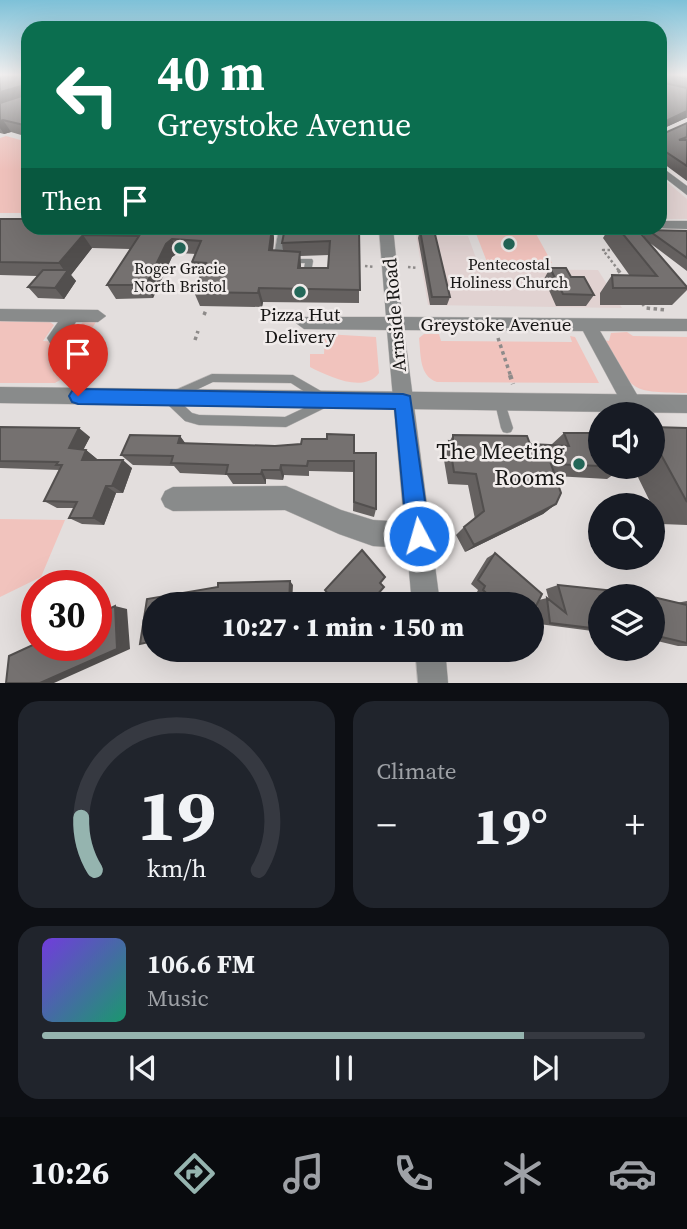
<!DOCTYPE html>
<html lang="en">
<head>
<meta charset="utf-8">
<style>
	body { margin:0; font-family:"Source Serif 4",serif; background:#20242c; color:#f1f3f6; height:100vh; display:flex; flex-direction:column; font-size:26px; white-space:nowrap }
	* { box-sizing:border-box; margin:0 }
	p { font-size:23px; color:#9ea1a6 }
	.icon { flex:none; width:38px; height:38px; fill:none; stroke:currentColor; stroke-width:2; stroke-linecap:round; stroke-linejoin:round }
	.map { position:relative; height:683px; overflow:hidden }
	.details { display:flex; flex-direction:column; gap:18px; padding:18px; background:#0d0f14; flex:1 }
	.details>* { flex:none }
	.hud { position:absolute; left:21px; top:21px; width:646px; height:214px; border-radius:21px; box-shadow:0 7px 28px #0002; background:#0b6e4f; color:#fff; overflow:hidden }
	.buttons { position:absolute; left:588px; top:402px; display:grid; gap:14px }
	.buttons a { display:grid; place-items:center; width:77px; height:77px; border-radius:50%; background:#171b24; box-shadow:0 7px 28px #0002; font-size:35px }
	.speed { position:absolute; left:21px; top:570px; display:flex; gap:14px; font-size:35px; font-weight:700; text-align:center }
	.speed>* { display:grid; place-content:center; width:91px; height:91px; border-radius:50%; background:#171b24; box-shadow:0 7px 28px #0002; line-height:1 }
	.speed .limit { border:10px solid #d22; background:#fff; color:#111 }
	.pin { position:absolute; display:grid; place-items:center; width:60px; height:60px; color:#fff; margin:-72px -30px; border-radius:50% 50% 50% 0; rotate:-45deg; box-shadow:0 0 7px #0007 }
	.pin .icon { rotate:45deg }
	.me { position:absolute; width:77px; margin:-38px; rotate:354deg; stroke-linejoin:round; filter:drop-shadow(0 0 5px #0008) }
	.turn { display:flex; align-items:center; gap:24px; height:147px; padding:0 21px; font-size:32px }
	.turn .icon { width:91px; height:91px; stroke-width:2.5 }
	.turn b { display:block; font-size:49px; line-height:60px }
	.then { display:flex; align-items:center; height:66px; padding:0 21px; background:#0003; gap:14px; font-size:26px }
	.big { font-size:52px; font-weight:800; line-height:1.1 }
	.details .widget { flex:1; display:flex; flex-direction:column; justify-content:center; gap:10px; min-width:0; padding:0 24px; border-radius:21px; background:#20242c }
	.details .dial { align-items:center; gap:0 }
	.dial svg { height:182px; overflow:visible; fill:none; stroke:#363941; stroke-width:7; stroke-linecap:round; text-anchor:middle }
	.dial text { fill:#f1f3f6; stroke:none }
	.song { display:flex; align-items:center; gap:21px }
	.cover { width:84px; height:84px; border-radius:10px; background:linear-gradient(135deg,hsl(260 70% 55%),hsl(160 70% 35%)) }
	.played { height:7px; border-radius:4px; background:linear-gradient(90deg,#95b4af 80%,#363941 80%) }
	.keys { display:flex; justify-content:space-around; direction:ltr }
	.heat { display:flex; justify-content:space-between; align-items:center; font-size:38px; direction:ltr }
	.details .tiles { flex:1; display:grid; gap:18px; grid-template-columns:1fr 1fr }
	.widget:last-child { grid-column:span 2 }
	.trip { position:absolute; left:142px; top:592px; width:402px; height:70px; border-radius:35px; background:#171b24; box-shadow:0 7px 28px #0002; font-weight:800; line-height:70px; text-align:center }
	.tabs { display:flex; height:112px; justify-content:space-around; align-items:center; background:#090b0e; color:#9ea1a6 }
	.tabs .icon { width:49px; height:49px }
	.tabs .current { color:#95b4af }
	.tabs b { font-size:32px; color:#f1f3f6 }
	.map>svg:first-child { display:block }
</style>
</head>
<body>
<div class="map">
<svg width="687" height="683" viewBox="0 0 687 683">
	<rect width="100%" height="100%" fill="#e3dedd"/>
	<path fill="#e1d2d1" d="M 660,176 L 687,199 L 687,219 L 660,219 Z
		M 416,235 L 468,236 L 480,269 L 598,270 L 622,308 L 428,305 Z"/>
	<path fill="#f1c3bd" d="M 6,136 L 28,142 L 28,213 L 0,213 L 0,138 Z
		M 475,231 L 535,232 L 552,263 L 487,262 Z
		M 0,321 L 50,322 L 54,325 L 43,341 L 64,342 L 83,322 L 96,322 L 60,380 L 55,383 L 0,383 Z
		M 627,332 L 633,336 L 687,337 L 687,393 C 625,392 635,391 603,340 L 609,341 L 611,333 Z
		M 325,334 L 376,337 L 379,373 C 364,394 328,376 310,367 L 310,354 L 324,354 Z
		M 424,334 L 439,334 L 441,341 L 572,342 L 570,336 L 575,337 L 599,383 L 437,382 C 419,376 421,355 419,338 Z
		M 0,519 L 65,520 L 41,577 L 0,597 Z"/>
	<g fill="none" stroke-linecap="round" stroke-linejoin="round">
		<defs>
			<path id="service" d="M 279,228 L 287,228 L 281,259 L 312,259 L 313,261 L 310,278 L 304,278 L 303,276 L 305,263 L 277,263 L 273,261 Z
				M 212,374 L 293,375 L 333,398 L 334,401 L 333,404 L 286,427 L 199,425 L 185,421 L 164,401 L 163,398 L 164,395 ZM 213,382 L 291,383 L 319,401 L 285,417 L 199,415 L 192,413 L 177,399 Z
				M 500,398 L 504,400 L 505,403 L 513,428 L 511,432 L 507,433 L 503,432 L 501,428 L 495,403 L 496,400 Z
				M 421,541 L 439,541 L 444,543 L 446,548 L 444,553 C 436,556 424,556 416,553 L 414,548 L 416,543 Z"/>
			<path id="minor" d="M 660,166 L 687,186 L 687,195 L 660,174 Z
				M 660,221 L 687,221 L 687,229 L 655,228 L 660,228 Z
				M 379,228 L 393,228 L 402,317 L 687,319 L 687,331 L 600,331 L 643,405 L 640,411 L 633,414 L 626,411 L 583,331 L 404,330 L 440,604 L 412,604 L 407,548 L 373,546 L 339,534 L 285,510 L 173,511 L 165,507 L 161,499 L 165,491 L 173,487 L 286,486 L 341,510 L 373,520 L 404,522 L 387,330 L 304,329 L 296,323 L 304,317 L 386,317 Z
				M 0,309 L 98,310 L 106,316 L 98,322 L 76,322 C 69,332 64,347 50,343 L 47,338 L 58,322 L 0,321 Z
				M 415,649 L 445,649 L 448,683 L 418,683 Z"/>
			<path id="tertiary" d="M 0,387 L 687,395 L 687,413 L 0,403 Z"/>
		</defs>
		<use href="#service" stroke="#bebab9" stroke-width="1"/>
		<use href="#minor" stroke="#bebab9" stroke-width="1"/>
		<use href="#tertiary" stroke="#bebab9" stroke-width="1"/>
		<path stroke="#8e8b8a" stroke-width="2.5" stroke-dasharray="2.5 2.5" stroke-linecap="butt" d="M 615,250 L 603,250 L 619,271
			M 365,266 L 374,267
			M 408,267 L 417,268"/>
		<path stroke="#8e8b8a" stroke-width="3.5" stroke-dasharray="3.5 3.5" stroke-linecap="butt" d="M 618,270 L 623,277
			M 642,303 L 646,308 L 666,310
			M 204,315 L 206,310
			M 498,338 L 511,377
			M 195,340 L 198,331"/>
		<path stroke="#8e8b8a" stroke-width="4.5" stroke-dasharray="4.5 4.5" stroke-linecap="butt" d="M 510,375 L 513,384"/>
		<use href="#service" fill="#898b8b" fill-rule="evenodd"/>
		<use href="#minor" fill="#898b8b" fill-rule="evenodd"/>
		<use href="#tertiary" fill="#898b8b" fill-rule="evenodd"/>
	</g>
	<path fill="#656160" fill-rule="evenodd" d="M 0,74 L 28,74 L 28,137 L 11,132 L 4,134 L 0,133 Z
		M 660,74 L 687,74 L 687,118 L 686,118 L 664,128 L 663,132 L 667,132 L 687,123 L 687,181 L 660,161 Z
		M 0,219 L 28,228 L 273,228 L 274,238 L 273,250 L 283,251 L 282,243 L 359,228 L 359,303 L 263,302 L 262,307 L 200,306 L 194,292 L 200,276 L 198,276 L 192,262 L 196,254 L 178,253 L 172,257 L 153,298 L 116,299 L 107,285 L 130,249 L 92,248 L 71,275 L 76,281 L 64,299 L 38,298 L 28,287 L 37,276 L 0,275 ZM 329,255 L 328,268 L 301,268 L 300,256 Z
		M 609,228 L 636,228 L 643,236 L 648,230 L 687,231 L 687,271 L 650,243 L 687,287 L 687,290 L 672,305 L 600,305 L 600,293 L 612,275 L 630,276 L 603,238 Z
		M 420,230 L 450,297 L 447,305 L 430,305 L 418,238 Z
		M 550,268 L 571,277 L 594,295 L 586,306 L 556,306 L 544,279 Z
		M 0,427 L 90,437 L 83,450 L 86,450 L 97,459 L 96,460 L 132,468 L 123,493 L 116,493 L 104,525 L 82,524 L 69,518 L 74,508 L 57,508 L 44,501 L 60,470 L 0,468 Z
		M 653,427 L 687,428 L 687,525 L 661,524 L 633,467 L 653,467 Z
		M 564,433 L 593,440 L 600,440 L 600,467 L 624,467 L 607,479 L 555,476 L 556,504 L 543,514 L 465,552 L 456,535 L 464,527 L 475,519 L 468,485 L 448,484 L 443,454 L 453,435 L 530,444 L 551,445 Z
		M 180,436 L 185,443 L 354,453 L 376,509 L 374,517 L 353,511 L 354,472 L 309,471 L 309,476 L 284,475 L 283,480 L 266,479 L 266,484 L 233,484 L 227,475 L 180,473 L 174,466 L 133,465 L 121,455 Z
		M 495,553 L 539,600 L 547,598 L 549,600 L 546,589 L 558,585 L 600,597 L 600,632 L 539,624 L 537,605 L 532,604 L 486,604 L 476,594 L 478,590 L 471,584 L 487,558 Z
		M 653,597 L 676,603 L 687,601 L 687,646 L 678,646 L 653,640 Z"/>
	<path fill="#524f4e" d="M 21,86 L 27,97 L 0,106 L 0,92 Z
		M 687,111 L 686,118 L 660,130 L 664,122 Z
		M 3,120 L 11,132 L 4,134 L 0,128 L 0,121 Z
		M 272,228 L 274,238 L 272,263 L 269,250 Z
		M 83,235 L 92,248 L 71,275 L 76,281 L 64,299 L 55,288 L 66,273 L 59,263 Z
		M 172,239 L 178,253 L 172,257 L 153,298 L 146,285 L 166,244 Z
		M 300,252 L 301,266 L 299,281 L 298,268 Z
		M 259,288 L 263,302 L 262,307 L 258,293 Z
		M 79,428 L 90,437 L 80,456 L 69,448 Z
		M 180,436 L 188,447 L 178,443 Z
		M 86,450 L 97,459 L 93,468 L 82,460 Z
		M 123,460 L 132,468 L 123,493 L 112,486 Z
		M 281,465 L 284,475 L 283,480 L 280,470 Z
		M 262,470 L 266,479 L 266,484 L 261,474 Z
		M 106,486 L 116,493 L 104,525 L 93,518 Z
		M 556,504 L 543,514 L 465,552 L 474,545 Z
		M 290,581 L 293,585 L 292,604 L 289,604 Z
		M 115,606 L 127,609 L 130,649 L 54,683 L 40,683 Z"/>
	<path fill="#757170" stroke="#524f4e" stroke-width="2" d="M 3,74 L 28,74 L 28,126 L 3,120 L 0,121 L 0,103 L 22,96 L 24,89 L 21,86 L 0,92 L 0,75 Z
		M 660,74 L 664,74 L 662,76 L 664,83 L 687,88 L 687,111 L 664,122 L 663,132 L 667,132 L 687,123 L 687,137 L 679,140 L 687,140 L 687,166 L 660,148 L 660,145 L 663,143 L 660,142 Z
		M 667,74 L 687,74 L 687,79 Z
		M 0,219 L 28,219 L 28,228 L 272,228 L 269,250 L 300,252 L 298,268 L 328,268 L 330,241 L 282,243 L 285,228 L 359,228 L 360,290 L 259,288 L 258,293 L 194,292 L 206,263 L 192,262 L 201,241 L 172,239 L 166,244 L 146,285 L 107,285 L 139,236 L 83,235 L 59,263 L 0,262 Z
		M 618,228 L 636,228 L 687,287 L 687,288 L 613,288 L 612,275 L 657,276 Z
		M 420,230 L 434,230 L 450,297 L 432,297 Z
		M 648,230 L 687,231 L 687,258 Z
		M 550,268 L 566,268 L 571,277 L 584,277 L 594,295 L 563,294 Z
		M 43,270 L 68,270 L 55,288 L 28,287 Z
		M 0,427 L 79,428 L 69,448 L 86,450 L 82,460 L 123,460 L 112,486 L 106,486 L 93,518 L 69,518 L 77,502 L 44,501 L 62,465 L 56,465 L 58,462 L 0,461 Z
		M 653,427 L 687,428 L 687,502 L 653,440 Z
		M 564,433 L 591,433 L 593,440 L 600,440 L 600,466 L 551,464 L 561,493 L 556,504 L 474,545 L 464,527 L 484,511 L 476,474 L 454,472 L 449,441 L 453,442 L 453,435 L 527,436 L 530,444 L 569,446 Z
		M 327,434 L 354,435 L 354,453 L 376,453 L 376,509 L 354,502 L 354,461 L 308,461 L 307,466 L 281,465 L 280,470 L 262,470 L 261,474 L 226,474 L 228,465 L 171,463 L 173,456 L 121,455 L 130,435 L 180,436 L 178,443 L 275,446 L 301,444 L 302,439 L 327,439 Z
		M 362,550 L 385,577 L 380,583 L 384,587 L 369,604 L 336,604 L 325,590 Z
		M 495,553 L 542,594 L 532,614 L 532,604 L 498,604 L 483,590 L 485,586 L 478,580 Z
		M 290,581 L 289,604 L 154,604 L 154,641 L 140,644 L 147,599 L 218,587 L 218,583 Z
		M 558,585 L 634,593 L 649,597 L 600,597 L 600,629 L 550,623 L 547,598 L 566,613 Z
		M 653,597 L 687,605 L 687,643 L 653,635 Z
		M 115,606 L 117,649 L 40,683 L 6,683 L 9,656 L 37,643 L 37,646 L 96,646 L 96,615 Z"/>
	<linearGradient id="sky" x2="0" y2="1"><stop stop-color="#7ec1d8"/><stop offset="0.44" stop-color="#f2f0f0"/><stop offset="1" stop-color="#f2f0f0" stop-opacity="0"/></linearGradient>
	<rect width="687" height="170" fill="url(#sky)"/>
	<path fill="#1a73e8" stroke="#114b97" stroke-width="2" d="M 78,389 L 403,394 L 410,396 L 430,536 L 427,544 L 419,547 L 411,544 L 407,536 L 395,409 L 78,404 L 72,402 L 69,396 L 72,391 Z"/>
	<g fill="#246859" stroke="#f0ebea" stroke-width="2.5">
		<circle cx="509" cy="244" r="7"/>
		<circle cx="180" cy="248" r="7"/>
		<circle cx="300" cy="292" r="7"/>
		<circle cx="579" cy="464" r="7"/>
	</g>
	<g text-anchor="middle" dominant-baseline="central" stroke-width="5" stroke-linejoin="round" paint-order="stroke">
		<g font-size="16" fill="#171615" stroke="#f0ebea">
			<text x="509" y="264">Pentecostal<tspan x="509" dy="18">Holiness Church</tspan></text>
			<text x="180" y="268">Roger Gracie<tspan x="180" dy="18">North Bristol</tspan></text>
		</g>
		<g font-size="19" fill="#171615" stroke="#f0ebea">
			<text x="300" y="314">Pizza Hut<tspan x="300" dy="22">Delivery</tspan></text>
		</g>
		<g font-size="19" fill="#171615" stroke="#f0ebea">
			<text transform="translate(394 315) rotate(-95)">Arnside Road</text>
			<text x="496" y="324">Greystoke Avenue</text>
		</g>
		<g font-size="23" fill="#171615" stroke="#f0ebea" text-anchor="end">
			<text x="565" y="451">The Meeting<tspan x="565" dy="26">Rooms</tspan></text>
		</g>
	</g>
</svg>
<div class="buttons">
<a><svg class="icon" aria-label="sound" viewBox="0 0 24 24"><path d="M4 9h4l5-4v14l-5-4H4zM17 9q2 3 0 6"/></svg></a>
<a><svg class="icon" aria-label="search" viewBox="0 0 24 24"><circle cx="10" cy="10" r="6"/><path d="M15 15l6 6"/></svg></a>
<a><svg class="icon" aria-label="layers" viewBox="0 0 24 24"><path d="M12 4l9 5-9 5-9-5zM3 14l9 5 9-5"/></svg></a>
</div>
<div class="speed"><div class="limit">30</div></div>
<div class="pin" style="left:78px;top:396px;background:#d93025"><svg class="icon" aria-label="arrive" viewBox="0 0 24 24"><path d="M6 21V4h12l-3 4 3 4H6"/></svg></div>
<svg class="me" style="left:419px;top:536px" viewBox="-20 -20 40 40"><circle r="17" fill="#1a73e8" stroke="#fff" stroke-width="3"/><path d="M0-11L8 9 0 5-8 9z" fill="#fff"/></svg>
<div class="trip">10:27 · 1 min · 150 m</div>
<div class="hud">
<div class="turn"><svg class="icon" aria-label="left" viewBox="0 0 24 24"><path d="M17 20v-9H6M10 6l-5 5 5 5"/></svg><div><b>40 m</b>Greystoke Avenue</div></div>
<div class="then">Then<svg class="icon" aria-label="arrive" viewBox="0 0 24 24"><path d="M6 21V4h12l-3 4 3 4H6"/></svg></div>
</div>
</div>
<section class="details">
<div class="tiles">
<div class="widget dial"><svg viewBox="0 0 100 80">
<path d="M14 69A42 42 0 1 1 86 69"/>
<path d="M14 69A42 42 0 0 1 8 46" stroke="#95b4af"/>
<text x="50" y="56" font-size="32" font-weight="700">19</text>
<text x="50" y="72" font-size="11">km/h</text>
</svg></div>
<div class="widget"><p>Climate</p>
<div class="heat"><a>−</a><b class="big">19°</b><a>+</a></div>
</div>
<div class="widget">
<div class="song"><i class="cover"></i><div><b>106.6 FM</b><p>Music</p></div></div>
<div class="played"></div>
<div class="keys"><svg class="icon" aria-label="previous" viewBox="0 0 24 24"><path d="M18 5L8 12l10 7zM5 5v14"/></svg><svg class="icon" aria-label="pause" viewBox="0 0 24 24"><path d="M8 5v14M16 5v14"/></svg><svg class="icon" aria-label="next" viewBox="0 0 24 24"><path d="M6 5l10 7-10 7zM19 5v14"/></svg></div>
</div>
</div>
</section>
<nav class="tabs">
<b>10:26</b>
<svg class="icon current" aria-label="directions" viewBox="0 0 24 24"><path d="M12 3l9 9-9 9-9-9zM9 14v-3h6M13 9l2 2-2 2"/></svg>
<svg class="icon" aria-label="music" viewBox="0 0 24 24"><path d="M9 18V5l10-2v13"/><circle cx="6" cy="18" r="3"/><circle cx="16" cy="16" r="3"/></svg>
<svg class="icon" aria-label="phone" viewBox="0 0 24 24"><path d="M5 4h4l2 5-3 2q2 4 5 5l2-3 5 2v4C11 20 4 13 5 4z"/></svg>
<svg class="icon" aria-label="climate" viewBox="0 0 24 24"><path d="M12 3v18M4 7l16 10M4 17L20 7"/></svg>
<svg class="icon" aria-label="car" viewBox="0 0 24 24"><path d="M5 17H2v-5l4-1 3-4h7l3 4 3 1v5h-3M9 17h6M6 11h13"/><circle cx="7" cy="17" r="2"/><circle cx="17" cy="17" r="2"/></svg>
</nav>
</body>
</html>
